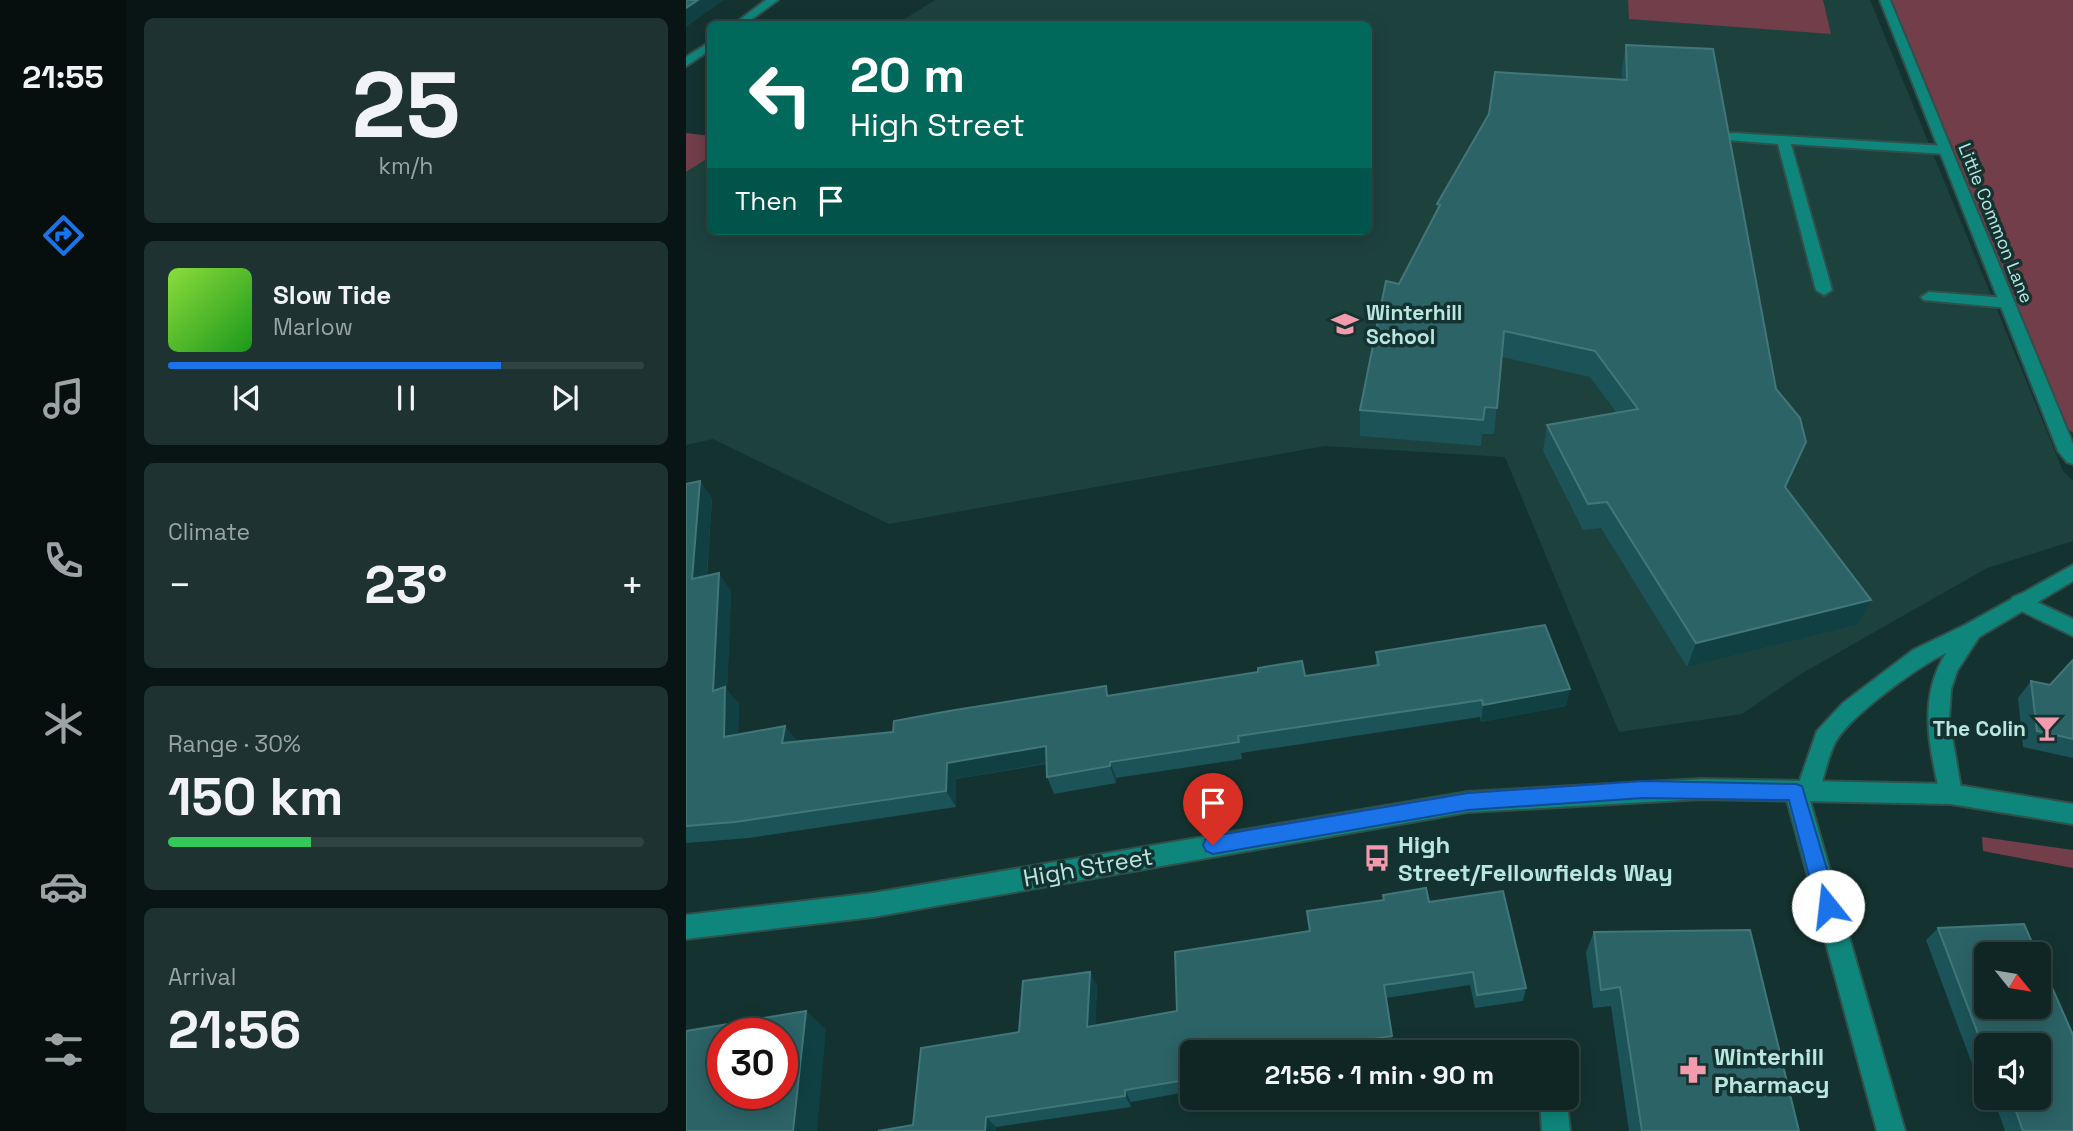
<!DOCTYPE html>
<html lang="en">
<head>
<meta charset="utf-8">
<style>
	body { margin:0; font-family:"Space Grotesk",sans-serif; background:#1d3231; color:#f1f3f6; height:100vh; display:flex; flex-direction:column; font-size:26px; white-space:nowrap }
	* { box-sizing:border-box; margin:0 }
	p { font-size:23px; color:#9ba5a6 }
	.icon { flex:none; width:38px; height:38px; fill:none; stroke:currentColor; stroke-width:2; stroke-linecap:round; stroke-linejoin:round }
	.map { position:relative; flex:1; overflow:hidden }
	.details { display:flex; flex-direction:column; gap:18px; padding:18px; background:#081514; width:560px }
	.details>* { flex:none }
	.hud { position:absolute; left:21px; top:21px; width:665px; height:214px; border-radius:10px; box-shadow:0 4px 18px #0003,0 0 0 2px #2f4341; background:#00695c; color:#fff; overflow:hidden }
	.needle { width:46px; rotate:120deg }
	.controls { position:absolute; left:1288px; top:942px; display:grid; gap:14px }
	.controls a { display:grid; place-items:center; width:77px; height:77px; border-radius:10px; background:#0f2624; box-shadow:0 4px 18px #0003,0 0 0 2px #2f4341; font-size:35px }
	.speed { position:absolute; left:21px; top:1018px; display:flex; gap:14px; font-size:35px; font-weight:700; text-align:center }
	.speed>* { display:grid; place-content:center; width:91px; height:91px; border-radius:50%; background:#0f2624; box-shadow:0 4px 18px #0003,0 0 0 2px #2f4341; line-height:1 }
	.speed .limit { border:10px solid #d22; background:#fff; color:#111 }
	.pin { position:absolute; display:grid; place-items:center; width:60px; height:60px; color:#fff; margin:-72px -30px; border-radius:50% 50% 50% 0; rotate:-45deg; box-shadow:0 0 7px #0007 }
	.pin .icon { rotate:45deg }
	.me { position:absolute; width:77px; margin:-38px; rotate:344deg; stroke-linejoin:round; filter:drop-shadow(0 0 5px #0008) }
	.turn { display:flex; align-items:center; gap:24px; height:147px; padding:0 28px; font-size:32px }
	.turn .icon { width:91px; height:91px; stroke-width:2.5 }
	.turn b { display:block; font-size:49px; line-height:60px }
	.then { display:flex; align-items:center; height:66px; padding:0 28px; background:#0003; gap:14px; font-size:26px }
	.big { font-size:52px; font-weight:700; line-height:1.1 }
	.details .tile { flex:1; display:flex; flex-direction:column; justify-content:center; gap:10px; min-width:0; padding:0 24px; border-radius:10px; background:#1d3231 }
	.details .dial { align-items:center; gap:0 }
	.dial b { font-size:91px; line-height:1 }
	.song { display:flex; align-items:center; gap:21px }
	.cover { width:84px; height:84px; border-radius:10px; background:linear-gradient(135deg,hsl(90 70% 55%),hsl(120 70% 35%)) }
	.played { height:7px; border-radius:4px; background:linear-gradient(90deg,#1a73e8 70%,#2f4341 70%) }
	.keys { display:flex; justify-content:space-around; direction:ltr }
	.heat { display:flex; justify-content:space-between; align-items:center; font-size:38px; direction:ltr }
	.charge { height:10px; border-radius:5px; background:linear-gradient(90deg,#34c759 30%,#2f4341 0) }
	.trip { position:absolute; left:494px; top:1040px; width:399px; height:70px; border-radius:10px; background:#0f2624; box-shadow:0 4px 18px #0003,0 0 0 2px #2f4341; font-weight:700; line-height:70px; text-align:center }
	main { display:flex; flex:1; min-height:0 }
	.dock { display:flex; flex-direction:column; width:126px; justify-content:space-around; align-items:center; background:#060f0e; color:#9ba5a6 }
	.dock .icon { width:49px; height:49px }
	.dock .on { color:#1a73e8 }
	.dock b { font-size:32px; color:#f1f3f6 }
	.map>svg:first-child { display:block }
</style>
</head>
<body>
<main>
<nav class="dock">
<b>21:55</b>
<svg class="icon on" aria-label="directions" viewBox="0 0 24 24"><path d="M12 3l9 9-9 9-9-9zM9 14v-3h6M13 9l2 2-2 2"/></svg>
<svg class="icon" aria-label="music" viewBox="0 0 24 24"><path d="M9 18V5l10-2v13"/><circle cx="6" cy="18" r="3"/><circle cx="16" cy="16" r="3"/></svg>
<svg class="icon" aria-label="phone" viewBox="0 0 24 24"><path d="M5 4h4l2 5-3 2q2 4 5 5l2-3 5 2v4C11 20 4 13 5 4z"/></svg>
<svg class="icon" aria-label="climate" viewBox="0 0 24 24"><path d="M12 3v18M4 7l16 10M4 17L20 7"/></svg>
<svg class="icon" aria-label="car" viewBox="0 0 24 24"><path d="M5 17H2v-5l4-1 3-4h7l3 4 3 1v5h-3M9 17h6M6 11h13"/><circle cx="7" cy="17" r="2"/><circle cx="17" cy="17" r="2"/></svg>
<svg class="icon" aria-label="filters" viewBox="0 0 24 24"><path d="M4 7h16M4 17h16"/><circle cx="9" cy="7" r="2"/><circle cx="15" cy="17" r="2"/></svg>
</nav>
<section class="details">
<div class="tile dial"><b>25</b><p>km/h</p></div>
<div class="tile">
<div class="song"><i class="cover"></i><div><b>Slow Tide</b><p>Marlow</p></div></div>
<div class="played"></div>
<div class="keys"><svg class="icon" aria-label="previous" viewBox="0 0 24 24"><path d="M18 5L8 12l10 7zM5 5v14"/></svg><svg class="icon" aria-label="pause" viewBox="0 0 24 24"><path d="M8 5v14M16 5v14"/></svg><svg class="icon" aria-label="next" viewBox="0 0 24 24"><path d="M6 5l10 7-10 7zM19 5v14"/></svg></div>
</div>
<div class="tile"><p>Climate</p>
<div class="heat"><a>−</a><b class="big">23°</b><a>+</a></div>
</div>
<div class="tile"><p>Range · 30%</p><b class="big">150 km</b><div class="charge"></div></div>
<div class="tile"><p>Arrival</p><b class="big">21:56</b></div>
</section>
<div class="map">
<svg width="1387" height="1131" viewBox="0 0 1387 1131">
	<rect width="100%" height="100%" fill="#143330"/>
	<path fill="#1d423e" d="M 249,0 L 1184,0 L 1377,471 L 1387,481 L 1387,541 L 1301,568 L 1113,675 L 1056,714 L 933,732 L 819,457 L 639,446 L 203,524 L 27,439 L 0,445 L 0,172 L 24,157 L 24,231 L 682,231 L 682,24 L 211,24 Z"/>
	<path fill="#713e4a" d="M 942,0 L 1137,0 L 1145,34 L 943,19 Z
		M 1199,0 L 1387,0 L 1387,433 L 1368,417 Z
		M 0,133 L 24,136 L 24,157 L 0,172 Z
		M 1296,837 L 1387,850 L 1387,868 L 1297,851 Z"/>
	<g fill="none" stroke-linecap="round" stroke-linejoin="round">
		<defs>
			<path id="service" d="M 1047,133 L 1259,146 L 1265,150 L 1259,154 L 1105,144 L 1146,290 L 1138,295 L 1130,290 L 1092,144 L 1042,140 L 1042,134 Z
				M 1243,292 L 1322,298 L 1330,303 L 1322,308 L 1238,300 L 1235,297 Z
				M 1334,594 L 1387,619 L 1387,636 L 1327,607 L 1324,602 L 1327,597 Z
				M 880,1094 L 884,1131 L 856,1131 L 854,1097 L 880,1097 Z"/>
			<path id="minor" d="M 80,0 L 92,0 L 59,24 L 48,24 Z
				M 1194,0 L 1204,0 L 1387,444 L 1387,464 L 1381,462 L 1372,451 Z
				M 24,42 L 24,50 L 0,66 L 0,57 Z
				M 1387,565 L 1387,581 L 1293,637 L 1271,671 L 1265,689 L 1263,719 L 1276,794 L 1273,801 L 1265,804 L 1257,801 L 1254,794 C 1243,745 1232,698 1260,653 C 1233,666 1160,718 1148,745 C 1141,760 1138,777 1133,792 L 1130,799 L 1124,801 L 1219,1131 L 1191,1131 L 1099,792 L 1102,785 L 1113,783 L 1131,731 L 1157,703 L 1227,650 L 1279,625 Z"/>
			<path id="tertiary" d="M 1015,779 L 1265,784 L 1387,804 L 1387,824 L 1265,804 L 1015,799 L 782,812 L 187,917 L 0,939 L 0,915 L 187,893 L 782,792 Z"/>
		</defs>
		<use href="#service" stroke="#30504c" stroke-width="4"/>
		<use href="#minor" stroke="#30504c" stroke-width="4"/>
		<use href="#tertiary" stroke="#30504c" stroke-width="4"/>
		<use href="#service" fill="#0f867b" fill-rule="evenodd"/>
		<use href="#minor" fill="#0f867b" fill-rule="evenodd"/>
		<use href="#tertiary" fill="#0f867b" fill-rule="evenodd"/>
	</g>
	<path fill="#1b5358" d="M 940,45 L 1090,389 L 1120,442 L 1100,489 L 1171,625 L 1001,667 L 915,528 L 897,530 L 857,451 L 861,425 L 930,412 L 904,377 L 816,357 L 808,434 L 796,434 L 795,446 L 674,436 L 674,410 L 713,284 L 751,210 L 751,204 L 936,80 L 936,68 Z
		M 14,481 L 26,499 L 21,576 L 45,591 L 41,690 L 53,704 L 52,734 L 111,742 L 207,732 L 423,696 L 619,676 L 690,666 L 690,652 L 884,689 L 880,706 L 795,722 L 794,717 L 555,753 L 556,759 L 430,778 L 430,783 L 368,794 L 361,777 L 360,764 L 270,779 L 270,807 L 63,838 L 0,843 L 0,484 Z
		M 1387,660 L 1387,758 L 1337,747 L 1332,698 L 1345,681 L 1364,685 Z
		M 697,895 L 743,902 L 840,988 L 837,1001 L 789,1008 L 784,985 L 700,998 L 706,1036 L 706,1048 L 684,1052 L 506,1052 L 506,1091 L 445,1102 L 445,1107 L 310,1127 L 227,1125 L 333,1032 L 411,985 L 409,1026 L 491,1011 L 624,931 L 697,900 Z
		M 1252,928 L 1387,1131 L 1319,1131 L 1307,1097 L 1353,1097 L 1300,1045 L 1300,1091 L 1296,1091 L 1240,940 Z
		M 908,932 L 1113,1131 L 943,1131 L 925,1006 L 907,1008 L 900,952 Z"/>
	<path fill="#114042" d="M 12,0 L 38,0 L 0,27 L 0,8 Z
		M 1120,442 L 1110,468 L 1088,513 L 1099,487 Z
		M 14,481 L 26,499 L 19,597 L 6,579 Z
		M 33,573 L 45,591 L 41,690 L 53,704 L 51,753 L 38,737 L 27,691 Z
		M 1185,600 L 1171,625 L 1001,667 L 1010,643 Z
		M 884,689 L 880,706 L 795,722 L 797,705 Z
		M 99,726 L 112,742 L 96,743 Z
		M 360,746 L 367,762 L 270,779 L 270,807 L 260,791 L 261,763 Z
		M 424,762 L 430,778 L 430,783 L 424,766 Z
		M 404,972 L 411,985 L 409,1040 L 401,1027 Z
		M 120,1011 L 140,1029 L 131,1131 L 107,1131 Z
		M 439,1090 L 445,1102 L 445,1107 L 439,1096 Z
		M 300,1117 L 310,1127 L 310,1131 L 299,1131 Z"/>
	<path fill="#2c6367" stroke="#42777a" stroke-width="2" fill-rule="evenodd" d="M 0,0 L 12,0 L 0,8 Z
		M 940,45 L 1027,49 L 1090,389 L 1114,418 L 1120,442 L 1099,487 L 1185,600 L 1010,643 L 921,502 L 902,504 L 861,425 L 952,409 L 909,351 L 818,331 L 811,408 L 799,407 L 797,420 L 674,410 L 700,281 L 713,284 L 754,205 L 751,204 L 803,114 L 809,72 L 941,80 Z
		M 14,481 L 6,579 L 33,573 L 27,691 L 39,687 L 38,737 L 99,726 L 96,743 L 207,732 L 208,721 L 263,711 L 420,686 L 421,696 L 572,672 L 572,668 L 616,661 L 619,676 L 693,665 L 690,652 L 859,625 L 884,689 L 797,705 L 796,700 L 552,736 L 553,742 L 424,762 L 424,766 L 361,777 L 360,746 L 261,763 L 260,791 L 49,822 L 0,826 L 0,484 Z
		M 1387,660 L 1387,739 L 1351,731 L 1345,681 L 1364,685 Z
		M 740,888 L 743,902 L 817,891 L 840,988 L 791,995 L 787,972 L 698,985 L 706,1036 L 605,1052 L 506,1052 L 506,1079 L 439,1090 L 439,1096 L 300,1117 L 299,1131 L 192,1131 L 227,1125 L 235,1048 L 333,1032 L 337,981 L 404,972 L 401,1027 L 491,1011 L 489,952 L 624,931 L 621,911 L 698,900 L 697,895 Z
		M 1338,924 L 1351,954 L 1300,954 L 1300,1006 L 1353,1006 L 1353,958 L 1387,1035 L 1387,1131 L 1337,1131 L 1325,1097 L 1353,1097 L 1353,1045 L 1300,1045 L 1300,1055 L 1252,928 Z
		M 1064,930 L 1113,1131 L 956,1131 L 934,987 L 915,990 L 908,932 Z
		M 120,1011 L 107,1131 L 0,1131 L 0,1031 ZM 37,1034 L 96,1034 L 96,1094 L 37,1094 Z"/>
	<path fill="#1a73e8" stroke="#114b97" stroke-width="2" d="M 957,781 L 1110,784 L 1116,786 L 1152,906 L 1149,913 L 1142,916 L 1134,913 L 1131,906 L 1103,800 L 957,798 L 782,810 L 527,854 L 520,851 L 517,845 L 520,838 L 527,836 L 782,793 Z"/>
	<defs>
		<symbol id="school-bare" viewBox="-9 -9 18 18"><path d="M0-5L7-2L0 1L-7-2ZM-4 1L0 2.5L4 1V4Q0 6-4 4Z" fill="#f29aae" stroke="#143330" stroke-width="2.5" paint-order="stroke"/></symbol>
		<symbol id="bar-bare" viewBox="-9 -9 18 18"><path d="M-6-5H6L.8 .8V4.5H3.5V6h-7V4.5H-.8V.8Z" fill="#f29aae" stroke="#143330" stroke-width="2.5" paint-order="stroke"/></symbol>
		<symbol id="bus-bare" viewBox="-9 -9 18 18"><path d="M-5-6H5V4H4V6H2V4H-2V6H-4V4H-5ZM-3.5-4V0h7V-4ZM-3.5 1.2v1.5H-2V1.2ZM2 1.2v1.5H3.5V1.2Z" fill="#f29aae" stroke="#143330" stroke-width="2.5" paint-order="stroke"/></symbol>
		<symbol id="pharmacy-bare" viewBox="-9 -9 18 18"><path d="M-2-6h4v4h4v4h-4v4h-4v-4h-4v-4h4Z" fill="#f29aae" stroke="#143330" stroke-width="2.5" paint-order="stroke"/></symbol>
	</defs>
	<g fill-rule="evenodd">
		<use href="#school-bare" x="640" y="305" width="38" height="38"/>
		<use href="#bar-bare" x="1342" y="709" width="38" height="38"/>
		<use href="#bus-bare" x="672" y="839" width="38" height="38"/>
		<use href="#pharmacy-bare" x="988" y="1051" width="38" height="38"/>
	</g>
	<g text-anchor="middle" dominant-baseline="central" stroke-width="7" stroke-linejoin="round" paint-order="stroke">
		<g font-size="18" fill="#b9e6e0" stroke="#143330">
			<text transform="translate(1310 223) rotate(68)">Little Common Lane</text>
		</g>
		<g font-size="21" font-weight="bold" fill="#b9e6e0" stroke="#143330" text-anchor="start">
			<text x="680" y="312">Winterhill<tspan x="680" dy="24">School</tspan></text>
			<text x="1340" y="728" text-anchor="end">The Colin</text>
		</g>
		<g font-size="24" font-weight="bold" fill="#b9e6e0" stroke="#143330" text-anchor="start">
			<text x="712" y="844">High<tspan x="712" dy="28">Street/Fellowfields Way</tspan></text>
			<text x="1028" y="1056">Winterhill<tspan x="1028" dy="28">Pharmacy</tspan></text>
		</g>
		<g font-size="24" fill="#b9e6e0" stroke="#143330">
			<text transform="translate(402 867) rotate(-10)">High Street</text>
		</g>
	</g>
</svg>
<div class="controls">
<a><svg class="needle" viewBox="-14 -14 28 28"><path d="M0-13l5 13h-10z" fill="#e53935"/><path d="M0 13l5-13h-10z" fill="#9ba5a6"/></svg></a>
<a><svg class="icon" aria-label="sound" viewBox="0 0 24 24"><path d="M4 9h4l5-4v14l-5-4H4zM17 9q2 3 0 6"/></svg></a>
</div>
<div class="speed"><div class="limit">30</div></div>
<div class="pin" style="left:527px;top:845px;background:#d93025"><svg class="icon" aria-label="arrive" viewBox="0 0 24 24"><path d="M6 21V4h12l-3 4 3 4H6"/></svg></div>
<svg class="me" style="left:1142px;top:906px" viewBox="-20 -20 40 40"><circle r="19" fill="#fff"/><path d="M0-13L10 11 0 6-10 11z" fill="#1a73e8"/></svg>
<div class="trip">21:56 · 1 min · 90 m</div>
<div class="hud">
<div class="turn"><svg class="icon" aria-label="left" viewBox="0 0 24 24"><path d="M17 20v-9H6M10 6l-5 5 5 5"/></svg><div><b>20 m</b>High Street</div></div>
<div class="then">Then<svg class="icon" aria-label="arrive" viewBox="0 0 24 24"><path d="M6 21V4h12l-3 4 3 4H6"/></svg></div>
</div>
</div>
</main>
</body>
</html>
